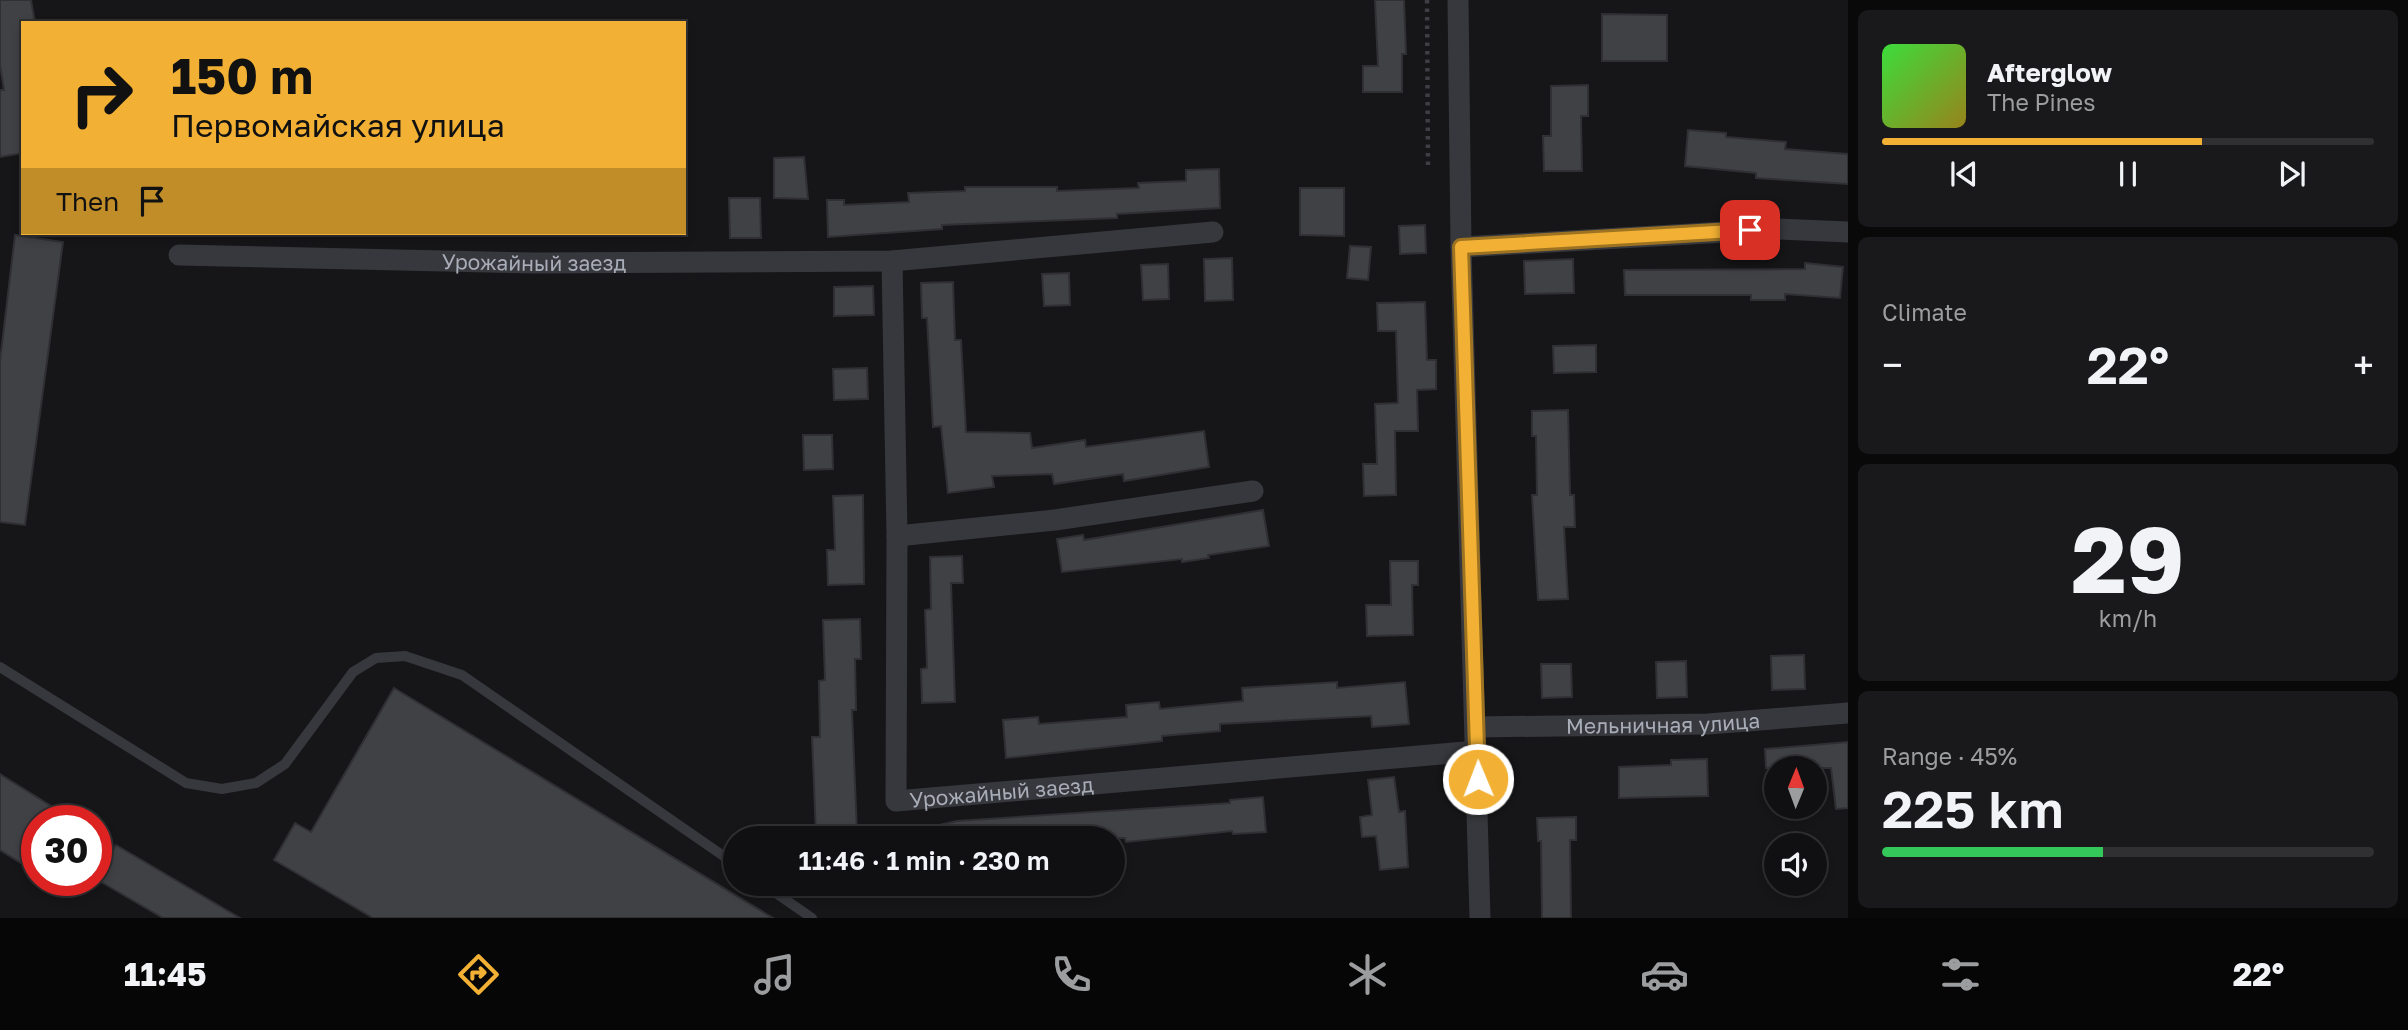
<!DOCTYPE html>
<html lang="en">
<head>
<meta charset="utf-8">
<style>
	body { margin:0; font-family:"Golos Text",sans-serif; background:#19191b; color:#f1f3f6; height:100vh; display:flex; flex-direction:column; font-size:26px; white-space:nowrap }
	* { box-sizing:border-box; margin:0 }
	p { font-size:23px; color:#9c9d9f }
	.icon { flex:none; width:38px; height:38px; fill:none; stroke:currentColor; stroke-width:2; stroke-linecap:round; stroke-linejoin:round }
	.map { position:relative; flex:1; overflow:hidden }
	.side { display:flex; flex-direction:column; gap:10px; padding:10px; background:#09090a; width:560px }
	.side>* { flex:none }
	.hud { position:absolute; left:21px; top:21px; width:665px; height:214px; border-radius:0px; box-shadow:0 4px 10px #0003,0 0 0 2px #303032; background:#f2b134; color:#111; overflow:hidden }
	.needle { width:46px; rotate:1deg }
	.tools { position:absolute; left:1764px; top:756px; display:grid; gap:14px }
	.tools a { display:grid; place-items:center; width:63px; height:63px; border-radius:50%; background:#101012; box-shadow:0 4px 10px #0003,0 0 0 2px #303032; font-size:35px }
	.speed { position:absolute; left:21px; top:805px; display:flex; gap:14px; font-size:35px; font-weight:700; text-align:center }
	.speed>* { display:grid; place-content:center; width:91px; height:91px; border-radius:50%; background:#101012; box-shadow:0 4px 10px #0003,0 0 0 2px #303032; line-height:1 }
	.speed .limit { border:10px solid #d22; background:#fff; color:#111 }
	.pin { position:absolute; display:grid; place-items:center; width:60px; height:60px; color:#fff; margin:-30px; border-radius:14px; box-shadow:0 4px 10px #0006 }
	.me { position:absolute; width:77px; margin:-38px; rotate:359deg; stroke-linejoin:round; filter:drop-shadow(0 0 5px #0008) }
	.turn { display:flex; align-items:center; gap:24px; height:147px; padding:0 35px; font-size:32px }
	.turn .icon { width:91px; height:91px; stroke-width:2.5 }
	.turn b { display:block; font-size:49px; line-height:60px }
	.then { display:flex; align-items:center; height:66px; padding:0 35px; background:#0003; gap:14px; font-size:26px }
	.big { font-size:52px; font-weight:600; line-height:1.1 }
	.side .card { flex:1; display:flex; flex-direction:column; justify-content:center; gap:10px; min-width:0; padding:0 24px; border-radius:10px; background:#19191b }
	.side .dial { align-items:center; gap:0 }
	.dial b { font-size:91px; line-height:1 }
	.song { display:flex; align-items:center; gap:21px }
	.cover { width:84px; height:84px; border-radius:10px; background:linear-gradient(135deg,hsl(120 70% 55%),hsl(50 70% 35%)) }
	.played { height:7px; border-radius:4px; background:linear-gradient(90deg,#f2b134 65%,#303032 65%) }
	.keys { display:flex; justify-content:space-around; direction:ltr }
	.heat { display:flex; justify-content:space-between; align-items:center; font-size:38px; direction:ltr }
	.charge { height:10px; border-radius:5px; background:linear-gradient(90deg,#34c759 45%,#303032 0) }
	.trip { position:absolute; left:723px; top:826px; width:402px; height:70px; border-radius:35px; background:#101012; box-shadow:0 4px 10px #0003,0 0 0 2px #303032; font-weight:600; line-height:70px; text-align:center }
	.tab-bar { display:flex; height:112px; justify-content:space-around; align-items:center; background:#060607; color:#9c9d9f }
	.tab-bar .icon { width:49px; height:49px }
	.tab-bar .current { color:#f2b134 }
	.tab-bar b { font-size:32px; color:#f1f3f6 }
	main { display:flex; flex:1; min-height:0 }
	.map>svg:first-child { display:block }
</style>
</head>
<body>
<main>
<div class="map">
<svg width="1848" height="918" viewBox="0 0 1848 918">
	<rect width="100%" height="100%" fill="#161618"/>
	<path fill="#404145" stroke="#303034" stroke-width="2" d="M 0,0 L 31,0 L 35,23 L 23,23 L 23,153 L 0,157 L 0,90 L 4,90 L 0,65 Z
		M 1375,0 L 1404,0 L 1406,54 L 1402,54 L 1402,92 L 1363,92 L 1363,66 L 1378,66 Z
		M 1602,14 L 1667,15 L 1667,61 L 1602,61 Z
		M 1588,85 L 1588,116 L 1581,116 L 1582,171 L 1544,171 L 1543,136 L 1551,136 L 1551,86 Z
		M 1688,130 L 1726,133 L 1726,137 L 1786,142 L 1785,149 L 1848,154 L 1848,184 L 1756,178 L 1756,173 L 1685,166 Z
		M 804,157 L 808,199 L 774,198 L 774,158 Z
		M 1219,169 L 1220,208 L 1117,214 L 1117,218 L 942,225 L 942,229 L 828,237 L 827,200 L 844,200 L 844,205 L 909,202 L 908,193 L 965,191 L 965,187 L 1057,187 L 1057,191 L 1139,188 L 1138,183 L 1186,181 L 1186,170 Z
		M 1300,188 L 1344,188 L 1344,236 L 1300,235 Z
		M 729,198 L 760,198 L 761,238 L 730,238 Z
		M 1425,225 L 1426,253 L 1400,254 L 1399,226 Z
		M 15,235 L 63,242 L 25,525 L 0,522 L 0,361 Z
		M 1350,246 L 1371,247 L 1368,280 L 1347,278 Z
		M 1232,258 L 1233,300 L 1205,301 L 1204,259 Z
		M 1573,259 L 1574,293 L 1525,294 L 1524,261 Z
		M 1805,263 L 1843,267 L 1840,298 L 1785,294 L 1785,300 L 1751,300 L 1751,295 L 1625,295 L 1624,270 L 1805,269 Z
		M 1168,264 L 1169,299 L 1143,300 L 1141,265 Z
		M 1069,273 L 1070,305 L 1044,306 L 1042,274 Z
		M 953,282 L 955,340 L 961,340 L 966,432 L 1030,433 L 1032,448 L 1085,440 L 1086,447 L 1204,431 L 1209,467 L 1124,481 L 1123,474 L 1054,484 L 1052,474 L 992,476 L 994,487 L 948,493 L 941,426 L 933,427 L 927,318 L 922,318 L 921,283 Z
		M 873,286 L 874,315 L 834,316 L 834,287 Z
		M 1425,302 L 1427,360 L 1436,360 L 1436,389 L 1417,390 L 1418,431 L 1395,431 L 1396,495 L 1364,496 L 1363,464 L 1377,464 L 1375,404 L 1398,403 L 1396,331 L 1378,331 L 1377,303 Z
		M 1596,345 L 1596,372 L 1554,373 L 1553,346 Z
		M 867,368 L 868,399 L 834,400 L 833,369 Z
		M 1568,410 L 1570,495 L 1574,495 L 1575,527 L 1564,527 L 1568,599 L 1538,600 L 1532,495 L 1537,495 L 1536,436 L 1532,436 L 1532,411 Z
		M 803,435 L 832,435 L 833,469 L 804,470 Z
		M 863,495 L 864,584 L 828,585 L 827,550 L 835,550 L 833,496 Z
		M 1263,510 L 1269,546 L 1208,555 L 1209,558 L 1182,562 L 1182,559 L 1062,572 L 1057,539 L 1083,535 L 1084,540 Z
		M 962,556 L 963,583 L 951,583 L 955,702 L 922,703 L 921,669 L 927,668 L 925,610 L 931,609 L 930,557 Z
		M 1390,561 L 1418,561 L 1418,585 L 1412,585 L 1413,635 L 1367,636 L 1366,605 L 1391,605 Z
		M 860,619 L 861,659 L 855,659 L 856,710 L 852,710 L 857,834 L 816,835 L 812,737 L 820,737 L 819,681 L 825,680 L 823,620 Z
		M 1804,655 L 1805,689 L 1772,690 L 1771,656 Z
		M 1686,661 L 1687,697 L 1657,698 L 1656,662 Z
		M 1541,664 L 1571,664 L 1572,697 L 1542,698 Z
		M 1337,682 L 1337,688 L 1405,682 L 1409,724 L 1372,727 L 1371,716 L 1220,724 L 1220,731 L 1162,736 L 1162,741 L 1006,758 L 1003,720 L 1038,717 L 1039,724 L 1127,717 L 1126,705 L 1159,702 L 1160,709 L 1243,701 L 1242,688 Z
		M 394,688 L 773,918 L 373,918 L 274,860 L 295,823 L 311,832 Z
		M 1848,742 L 1848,808 L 1836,809 L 1831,768 L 1766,768 L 1765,749 Z
		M 1707,759 L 1708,796 L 1619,798 L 1619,767 L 1671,765 L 1671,760 Z
		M 0,774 L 75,821 L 37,821 L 37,873 L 0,850 Z
		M 1394,777 L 1399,812 L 1405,811 L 1408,867 L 1380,870 L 1376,836 L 1362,837 L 1360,817 L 1372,815 L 1368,780 Z
		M 1263,797 L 1266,832 L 1233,834 L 1232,831 L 1126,842 L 1125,838 L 940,838 L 939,825 L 957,821 L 1230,803 L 1230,800 Z
		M 1576,817 L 1576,840 L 1570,840 L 1571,918 L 1542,918 L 1541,841 L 1538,841 L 1537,818 Z
		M 116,845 L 240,918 L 163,918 L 96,879 Z"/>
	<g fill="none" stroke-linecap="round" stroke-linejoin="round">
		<path stroke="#3d3f44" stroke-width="4.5" stroke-dasharray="3.5 5" stroke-linecap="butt" d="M 1427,0 L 1428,169"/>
		<path stroke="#37383d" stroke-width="10" d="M 0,667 L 186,783 L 222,789 L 256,783 L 285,764 L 353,672 L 376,658 L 405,656 L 462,675 L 735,864
			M 763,884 L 812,918"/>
		<g stroke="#37383d" stroke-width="21">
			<path d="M 1458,0 L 1461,247 L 1480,918"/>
			<path d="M 1461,247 L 1778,229 L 1848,232"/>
			<path id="s1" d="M 179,255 L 535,263 L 892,261 L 1213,232"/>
			<path id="s2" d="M 892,261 L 897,536 L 896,801 L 1477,751"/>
			<path d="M 897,536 L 1055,520 L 1253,491"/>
			<path id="s3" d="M 1476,727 L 1708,724 L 1848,713"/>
		</g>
	</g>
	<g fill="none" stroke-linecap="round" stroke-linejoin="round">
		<defs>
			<path id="route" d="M 1478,779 L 1461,247 L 1750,230"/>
		</defs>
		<use href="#route" stroke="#9d7322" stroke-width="18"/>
		<use href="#route" stroke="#f2b134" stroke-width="12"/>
	</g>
	<g text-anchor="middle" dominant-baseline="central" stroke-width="5" stroke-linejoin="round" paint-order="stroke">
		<g font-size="21" fill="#a8adb8" stroke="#111113">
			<text stroke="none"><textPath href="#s1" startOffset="355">Урожайный заезд</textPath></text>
			<text stroke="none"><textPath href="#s3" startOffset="187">Мельничная улица</textPath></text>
			<text stroke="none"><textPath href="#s2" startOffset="646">Урожайный заезд</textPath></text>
		</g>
	</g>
</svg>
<div class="tools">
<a><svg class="needle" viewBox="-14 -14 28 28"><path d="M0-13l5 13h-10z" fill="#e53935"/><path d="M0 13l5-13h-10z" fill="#9c9d9f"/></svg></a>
<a><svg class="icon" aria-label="sound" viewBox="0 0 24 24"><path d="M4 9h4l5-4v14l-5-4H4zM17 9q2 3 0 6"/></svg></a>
</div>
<div class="speed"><div class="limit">30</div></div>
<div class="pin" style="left:1750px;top:230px;background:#d93025"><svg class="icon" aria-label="arrive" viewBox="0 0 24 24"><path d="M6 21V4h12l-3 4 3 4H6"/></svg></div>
<svg class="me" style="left:1478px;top:779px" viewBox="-20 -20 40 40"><circle r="17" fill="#f2b134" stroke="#fff" stroke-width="3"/><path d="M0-11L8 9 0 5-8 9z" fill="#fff"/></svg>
<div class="trip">11:46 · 1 min · 230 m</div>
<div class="hud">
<div class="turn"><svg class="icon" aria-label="right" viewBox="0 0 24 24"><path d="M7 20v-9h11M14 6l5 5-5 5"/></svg><div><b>150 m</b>Первомайская улица</div></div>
<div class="then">Then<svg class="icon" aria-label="arrive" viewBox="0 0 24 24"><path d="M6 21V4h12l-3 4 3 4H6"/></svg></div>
</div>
</div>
<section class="side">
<div class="card">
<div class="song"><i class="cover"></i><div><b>Afterglow</b><p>The Pines</p></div></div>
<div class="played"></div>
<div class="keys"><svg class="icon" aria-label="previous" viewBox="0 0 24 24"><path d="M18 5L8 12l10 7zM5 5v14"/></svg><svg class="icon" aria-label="pause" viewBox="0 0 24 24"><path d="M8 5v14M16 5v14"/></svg><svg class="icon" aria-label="next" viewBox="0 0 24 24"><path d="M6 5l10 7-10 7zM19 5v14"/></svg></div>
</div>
<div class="card"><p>Climate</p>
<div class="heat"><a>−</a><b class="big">22°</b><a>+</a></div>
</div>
<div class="card dial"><b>29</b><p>km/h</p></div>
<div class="card"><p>Range · 45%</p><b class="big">225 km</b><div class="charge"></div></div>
</section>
</main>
<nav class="tab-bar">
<b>11:45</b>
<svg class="icon current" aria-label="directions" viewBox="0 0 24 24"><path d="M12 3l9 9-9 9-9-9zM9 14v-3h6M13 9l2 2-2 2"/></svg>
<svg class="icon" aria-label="music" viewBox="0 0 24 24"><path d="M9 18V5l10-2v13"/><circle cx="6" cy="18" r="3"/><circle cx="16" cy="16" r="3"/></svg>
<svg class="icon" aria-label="phone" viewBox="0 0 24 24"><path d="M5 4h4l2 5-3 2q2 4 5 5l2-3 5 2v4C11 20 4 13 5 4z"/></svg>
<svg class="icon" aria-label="climate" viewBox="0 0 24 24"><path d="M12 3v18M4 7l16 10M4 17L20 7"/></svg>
<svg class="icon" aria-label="car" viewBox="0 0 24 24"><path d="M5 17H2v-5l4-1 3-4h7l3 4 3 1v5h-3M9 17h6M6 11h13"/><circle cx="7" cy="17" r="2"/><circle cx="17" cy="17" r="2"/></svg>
<svg class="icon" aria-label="filters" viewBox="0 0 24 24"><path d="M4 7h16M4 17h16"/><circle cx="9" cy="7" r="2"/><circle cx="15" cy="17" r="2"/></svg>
<b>22°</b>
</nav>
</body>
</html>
